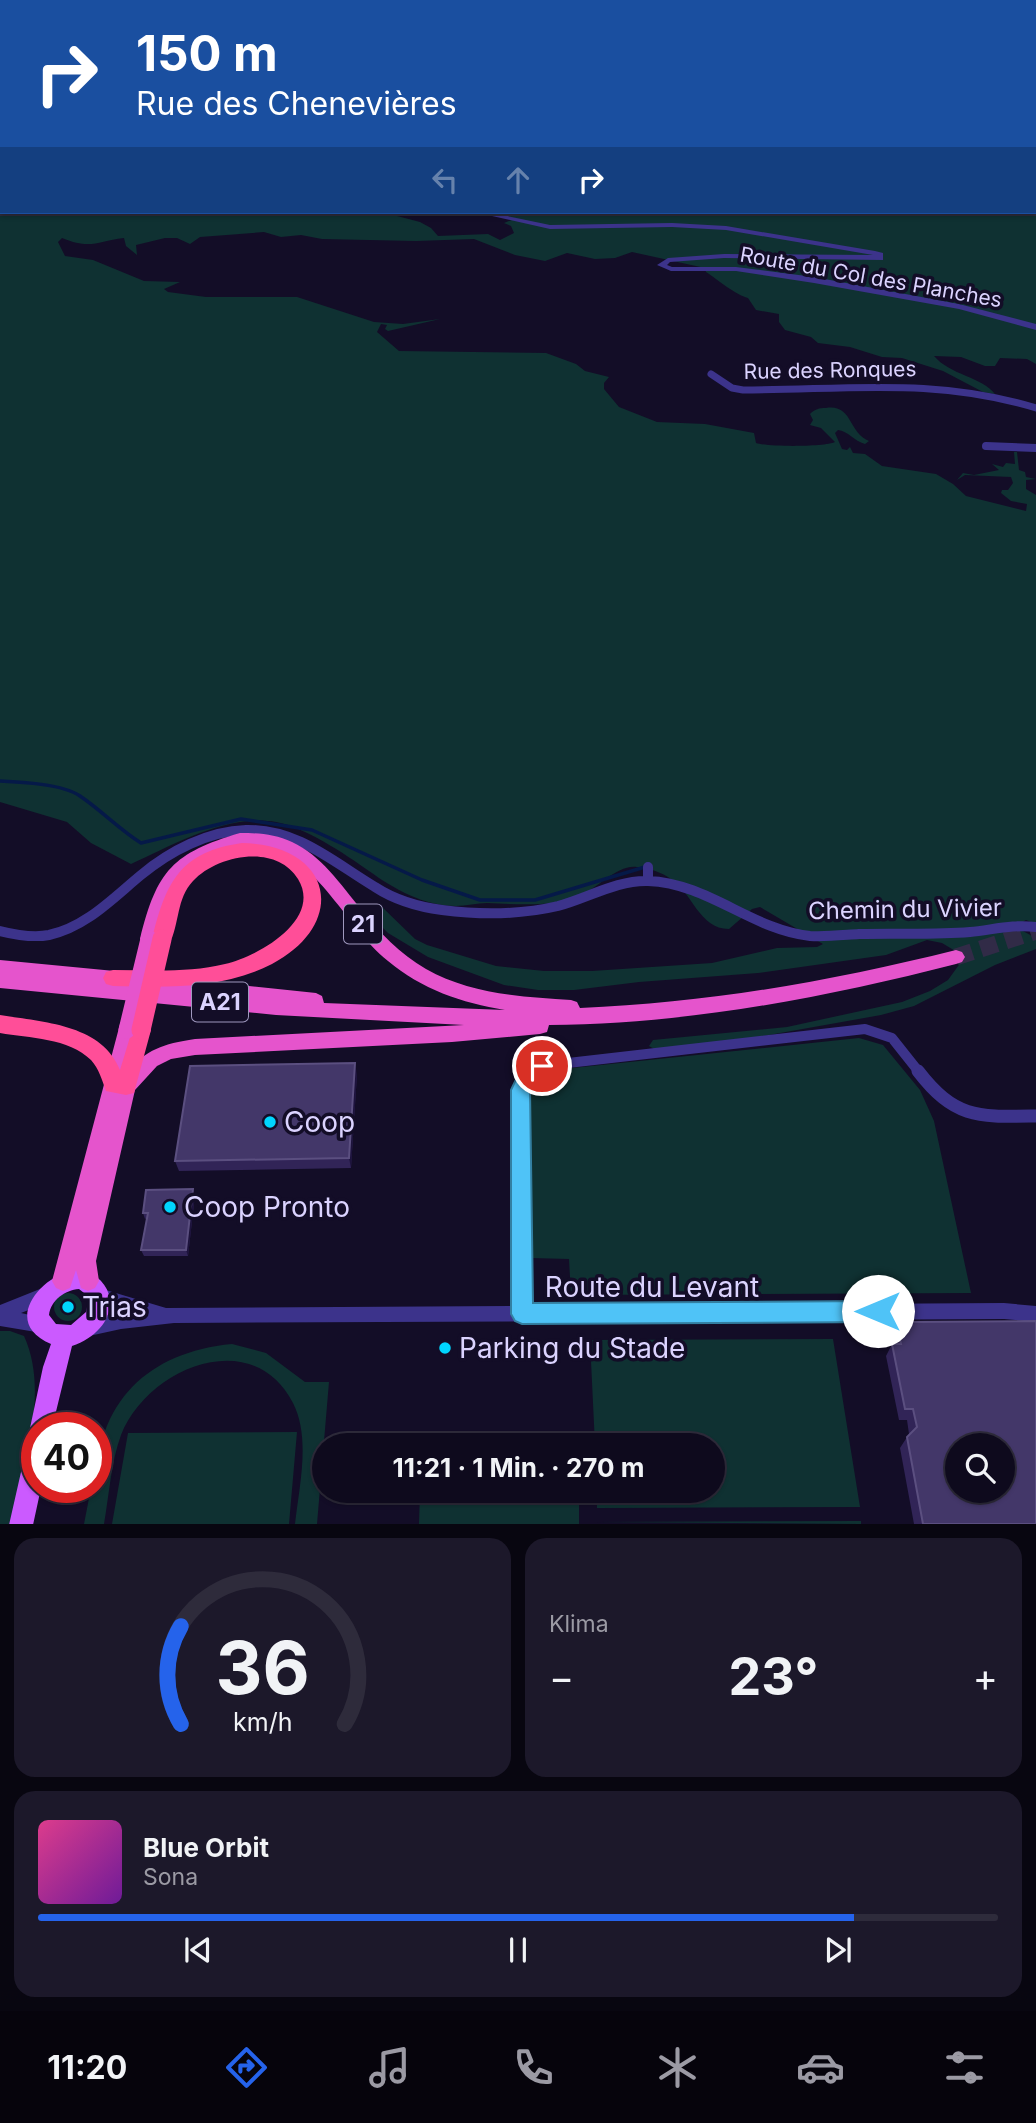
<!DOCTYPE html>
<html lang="de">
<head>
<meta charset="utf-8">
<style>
	body { margin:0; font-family:Inter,sans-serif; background:#1c182a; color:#f1f3f6; height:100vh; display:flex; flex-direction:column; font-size:26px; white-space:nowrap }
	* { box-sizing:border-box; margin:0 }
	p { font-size:23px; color:#9b9aa4 }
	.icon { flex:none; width:38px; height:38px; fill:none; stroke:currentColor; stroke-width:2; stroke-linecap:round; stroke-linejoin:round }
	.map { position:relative; height:1524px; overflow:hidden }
	.drawer { display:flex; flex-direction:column; gap:14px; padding:14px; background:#080610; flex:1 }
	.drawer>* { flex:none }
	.guide { position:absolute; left:0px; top:0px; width:1036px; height:214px; box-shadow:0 2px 5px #0004,0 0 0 2px #2e2b3b; background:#1a4fa0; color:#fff; overflow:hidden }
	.fabs { position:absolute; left:945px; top:1433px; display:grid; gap:14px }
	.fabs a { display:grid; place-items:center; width:70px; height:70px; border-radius:50%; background:#0e0a1d; box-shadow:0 2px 5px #0004,0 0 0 2px #2e2b3b; font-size:35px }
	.speed { position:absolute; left:21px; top:1412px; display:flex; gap:14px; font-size:35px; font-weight:700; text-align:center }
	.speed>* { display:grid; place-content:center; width:91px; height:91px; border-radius:50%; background:#0e0a1d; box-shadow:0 2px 5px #0004,0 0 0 2px #2e2b3b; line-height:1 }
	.speed .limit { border:10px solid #d22; background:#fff; color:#111 }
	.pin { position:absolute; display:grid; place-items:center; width:60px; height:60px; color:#fff; margin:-30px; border:4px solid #fff; border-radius:50%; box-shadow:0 2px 7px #0007 }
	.me { position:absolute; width:77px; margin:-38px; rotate:270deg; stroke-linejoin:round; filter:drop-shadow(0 0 5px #0008) }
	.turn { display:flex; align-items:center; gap:24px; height:147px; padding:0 21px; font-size:32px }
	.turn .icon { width:91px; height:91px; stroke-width:2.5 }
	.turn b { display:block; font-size:49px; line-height:60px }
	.lanes { display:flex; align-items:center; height:66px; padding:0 21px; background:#0003; justify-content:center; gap:35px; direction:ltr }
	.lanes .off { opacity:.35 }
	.big { font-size:52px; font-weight:700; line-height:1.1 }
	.drawer .widget { flex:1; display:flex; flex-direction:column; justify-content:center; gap:10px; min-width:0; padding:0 24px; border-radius:21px; background:#1c182a }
	.drawer .dial { align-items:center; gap:0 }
	.dial svg { height:182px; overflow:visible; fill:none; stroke:#2e2b3b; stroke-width:7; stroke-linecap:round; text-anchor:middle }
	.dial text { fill:#f1f3f6; stroke:none }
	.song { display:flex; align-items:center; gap:21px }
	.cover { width:84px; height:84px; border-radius:10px; background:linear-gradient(135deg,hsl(330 70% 55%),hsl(280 70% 35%)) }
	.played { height:7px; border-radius:4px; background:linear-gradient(90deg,#2563eb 85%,#2e2b3b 85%) }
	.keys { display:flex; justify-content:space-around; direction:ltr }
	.heat { display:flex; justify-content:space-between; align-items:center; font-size:38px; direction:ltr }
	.drawer .tiles { flex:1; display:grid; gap:14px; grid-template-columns:1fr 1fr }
	.widget:last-child { grid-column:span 2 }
	.trip { position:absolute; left:312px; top:1433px; width:413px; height:70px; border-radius:35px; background:#0e0a1d; box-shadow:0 2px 5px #0004,0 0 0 2px #2e2b3b; font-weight:700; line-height:70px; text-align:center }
	.menu { display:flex; height:112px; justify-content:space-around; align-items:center; background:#06040c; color:#9b9aa4 }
	.menu .icon { width:49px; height:49px }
	.menu .selected { color:#2563eb }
	.menu b { font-size:32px; color:#f1f3f6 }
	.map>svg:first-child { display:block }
</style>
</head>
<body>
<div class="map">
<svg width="1036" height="1525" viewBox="0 0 1036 1525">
	<rect width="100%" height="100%" fill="#130d27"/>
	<path fill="#0f3132" d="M 333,0 L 1036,0 L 1036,98 L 1034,2 Z
		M 0,58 L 2,212 L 382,212 L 420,222 L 431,228 L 438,236 L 488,234 L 500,240 L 514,233 L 511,226 L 504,223 L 514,219 L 502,213 L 483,212 L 1034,212 L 1036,164 L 1036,364 L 1027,359 L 1000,358 L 995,366 L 985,366 L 961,357 L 934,356 C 950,375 982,377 995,394 L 983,392 L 943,371 L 902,358 L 882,357 L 850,347 L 818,343 L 811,337 L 785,330 L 779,322 L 779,314 L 756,310 L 748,298 C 736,295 718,280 706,272 L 705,268 L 632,252 L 615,258 L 595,259 L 567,253 L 545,261 L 515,255 L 474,239 L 416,241 L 322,239 L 301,235 L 281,237 L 264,232 L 200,237 L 190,244 L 177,238 L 165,238 L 136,245 L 137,255 L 126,246 L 124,238 C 97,241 91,250 62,238 L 58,242 L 65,256 L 93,260 L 144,281 L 180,282 L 164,289 L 168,292 L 206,297 L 297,297 L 374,322 L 403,324 L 440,319 L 388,331 L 385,329 L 387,325 L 381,324 L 377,332 L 399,351 L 546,353 L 576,364 L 585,371 L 609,377 L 604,383 L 604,389 L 619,407 L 657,422 L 705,424 L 754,433 L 756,443 C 767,447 825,447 835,442 L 821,428 L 810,425 L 813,420 L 810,414 C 815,409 819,408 826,408 C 853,404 848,433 869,441 L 865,444 C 854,441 848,431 838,430 L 835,433 L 842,449 L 847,450 L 850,447 L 853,453 L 865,454 L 882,466 L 936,474 L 953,484 L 966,496 L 1026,511 L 1027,504 L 1011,501 L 1001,493 L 1002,490 L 1008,490 L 1013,483 L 1011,477 L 965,475 L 957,480 L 963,473 L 974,475 L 999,470 L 992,464 L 1003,467 L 1006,463 L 1015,464 L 1014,452 L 1017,452 L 1019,470 L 1025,472 L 1026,477 L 1036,479 L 1026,480 L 1026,489 L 1036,495 L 1036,924 L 1026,920 L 1019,924 L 1021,930 L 1036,938 L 1036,949 L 995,965 L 914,1006 L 881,1015 L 752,1038 L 654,1049 L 649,1046 L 653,1040 L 787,1027 L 902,1002 L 930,991 L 948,980 L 961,962 L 957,952 L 942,943 L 927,940 L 886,955 L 758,973 L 639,982 L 574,990 L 538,990 L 504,985 L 428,957 L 388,933 L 371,916 L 371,906 L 381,906 L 415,939 L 427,945 L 496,966 L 544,971 L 592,971 L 712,963 L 777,948 L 817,947 L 823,944 L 760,907 L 752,909 L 729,929 C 699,929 692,892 671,879 C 661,872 649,868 637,867 C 618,864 598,888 581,895 C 551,908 519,904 487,903 C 477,903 466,906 456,906 C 424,906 394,889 369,871 C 345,854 305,827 276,822 C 228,813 173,845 131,864 L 91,843 L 67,822 L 0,802 Z
		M 859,1038 L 883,1045 L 920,1090 L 934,1121 L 971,1293 L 571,1295 L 569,1259 L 531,1258 L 530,1088 L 553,1070 Z
		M54 1307a14 14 0 1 1 28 0a14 14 0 1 1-28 0Z
		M 0,1331 L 10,1331 L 24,1336 C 50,1393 23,1466 10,1524 L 0,1524 Z
		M 833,1339 L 860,1507 L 597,1508 L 597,1491 L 712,1491 L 712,1446 L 595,1445 L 590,1340 Z
		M 232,1344 L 266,1353 L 305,1382 L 329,1382 L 317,1524 L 295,1524 C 299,1487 311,1438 293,1403 C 253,1324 147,1368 121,1435 C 111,1462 109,1496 104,1524 L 84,1524 L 91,1488 L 96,1488 C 96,1402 148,1352 232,1344 Z
		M 297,1432 L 289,1524 L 112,1524 L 128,1433 Z
		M 420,1491 L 579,1491 L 579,1524 L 419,1524 Z
		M 861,1521 L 861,1524 L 596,1522 Z"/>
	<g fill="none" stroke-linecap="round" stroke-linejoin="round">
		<path stroke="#051948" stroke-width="3.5" d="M 0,781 C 21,782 63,784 80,796 C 102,811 119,829 141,843 L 241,819 L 312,830 L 422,880 L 480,900 L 535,900 L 645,867"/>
		<path stroke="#312b47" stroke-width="17" stroke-dasharray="17 9" stroke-linecap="butt" d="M 956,957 L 1036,931"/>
		<path stroke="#3c338b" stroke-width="5" d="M 104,0 L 106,2
			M 21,2 L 29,0"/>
		<path stroke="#3c338b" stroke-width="7" d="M 711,374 L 732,388 L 743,390 C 847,390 934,377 1036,408"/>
		<path stroke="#3c338b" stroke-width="8" d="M 986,446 L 1036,448"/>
		<path stroke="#3c338b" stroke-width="10" d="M 648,867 L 648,880
			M 0,931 C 16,935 33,938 49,935 C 86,927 113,898 141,875 C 170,851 208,831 246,830 C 298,829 333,862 375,887 C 395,900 419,907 442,910 C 481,915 520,915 558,906 C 588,898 617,880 648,881 C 708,883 752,930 810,936 C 826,937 843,935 859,934 C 896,933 933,935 970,932 C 992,930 1013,924 1036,927
			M 533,1072 L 542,1066 L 865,1029 L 892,1038 L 919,1072"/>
		<path stroke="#3c338b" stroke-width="13" d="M 918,1071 C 955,1119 978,1117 1036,1116
			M 522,1313 L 521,1090 L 527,1077 L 536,1071"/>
		<path fill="#3c338b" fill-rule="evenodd" d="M 249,0 L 259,2 L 251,2 Z
			M 474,212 L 488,212 L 550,225 L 672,223 L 726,226 L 875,251 L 883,253 L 883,260 L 724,258 L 670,262 L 667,265 L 672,267 L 736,267 L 814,277 L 959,304 L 1036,324 L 1036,330 L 959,309 L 814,283 L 736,271 L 671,271 L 657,265 L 668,258 L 724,254 L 873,255 L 726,230 L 672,227 L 550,229 Z
			M 45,1287 L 51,1289 L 53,1295 L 51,1301 L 21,1313 L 48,1319 L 50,1325 L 48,1331 L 42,1333 L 0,1326 L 0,1305 Z
			M 99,1288 L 166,1308 L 1004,1303 L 1036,1306 L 1036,1322 L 1004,1319 L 174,1323 L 121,1329 L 89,1336 L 83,1334 L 81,1328 L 83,1322 L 123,1312 L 93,1302 L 91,1296 L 93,1290 Z"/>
		<path fill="#cb5aff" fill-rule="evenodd" d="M 81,1268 C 128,1287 113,1333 72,1346 L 52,1428 L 37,1428 L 37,1438 L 33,1436 L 30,1428 L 43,1367 L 51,1344 C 0,1323 41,1273 81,1268 ZM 79,1289 L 89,1297 L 86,1312 L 71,1325 L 56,1324 L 49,1315 C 51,1300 65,1290 79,1289 Z
			M 37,1439 L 37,1488 L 41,1488 L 33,1525 L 9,1525 L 26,1450 L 29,1442 Z"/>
		<path fill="#e554cc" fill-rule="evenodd" d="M 240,833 C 258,833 275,834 292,842 C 321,855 341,885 360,908 C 379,932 400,954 426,969 C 470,994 522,997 571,1000 L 577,1002 L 580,1008 C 708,1003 832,981 956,950 L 962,952 L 965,957 L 962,962 L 956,964 C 823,998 687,1024 549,1025 L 547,1032 L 540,1034 L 452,1042 L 195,1055 L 171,1059 L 157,1066 L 135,1090 L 96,1261 L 99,1281 L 95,1288 L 88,1291 L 81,1288 L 76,1270 L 70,1288 L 63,1291 L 56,1288 L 52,1281 L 120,1024 L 127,1022 L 134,1024 L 136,1030 L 125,1073 C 148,1049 162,1044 195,1039 L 464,1025 L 276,1015 L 0,988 L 0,960 L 125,972 L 131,975 L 134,980 L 131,985 L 146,987 L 148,979 L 154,976 L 316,993 L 322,996 L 324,1003 L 505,1010 C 462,1003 421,989 388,961 C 339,922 305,826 229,849 C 210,855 192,864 180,880 C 165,899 166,923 155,944 L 149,946 L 143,944 L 140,939 C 157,870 173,853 240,833 Z"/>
		<path fill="#ff4e98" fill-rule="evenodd" d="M 242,843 C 333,845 349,923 272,964 C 222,990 167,987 113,986 L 106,984 L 103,978 L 106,972 L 113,970 C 150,970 189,973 225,964 C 257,957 323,920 298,879 C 276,843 217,855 193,881 C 176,899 180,923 169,945 L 162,947 L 155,945 L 152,939 C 166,882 180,852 242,843 Z
			M 0,1015 C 42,1022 102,1024 120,1070 L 134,1024 L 141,1021 L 148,1024 L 151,1030 L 134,1093 L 126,1095 L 106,1091 C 102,1080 99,1069 91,1060 C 69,1038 29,1038 0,1033 Z"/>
		<path stroke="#e554cc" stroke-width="17" d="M 127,1030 L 149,939"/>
		<path stroke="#ff4e98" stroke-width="19" d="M 141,1030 L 162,939"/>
	</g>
	<path fill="#312457" d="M 357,1074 L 351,1168 L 179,1171 L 175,1161 Z
		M 195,1195 L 188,1256 L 144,1256 L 141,1250 L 147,1218 L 145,1219 L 143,1213 Z
		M 907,1322 L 1036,1524 L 914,1524 L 900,1448 L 909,1434 L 907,1420 L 899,1420 L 886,1356 L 892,1344 L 891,1337 L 897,1325 L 905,1325 Z"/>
	<path fill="#1d133c" d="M 355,1063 L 357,1074 L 351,1168 L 349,1158 Z
		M 193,1189 L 195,1195 L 188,1256 L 186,1250 Z"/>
	<path fill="#433769" stroke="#5b4f80" stroke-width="2" fill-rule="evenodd" d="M 355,1063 L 349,1158 L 175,1161 L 190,1066 Z
		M 193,1189 L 186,1250 L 141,1250 L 148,1213 L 143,1213 L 146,1190 Z
		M 1036,1321 L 1036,1524 L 923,1524 L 907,1437 L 917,1427 L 913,1409 L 905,1409 L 892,1344 L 901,1344 L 897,1325 L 908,1325 L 907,1322 ZM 957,1446 L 1003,1446 L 1003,1491 L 957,1491 Z"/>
	<path fill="#4fc3f7" stroke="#337fa1" stroke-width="2" d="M 542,1058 L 548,1060 L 551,1066 C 546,1076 535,1079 530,1090 L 533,1303 L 878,1301 L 886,1304 L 889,1311 L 886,1319 L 878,1322 L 522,1324 L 515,1321 L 511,1314 L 511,1090 L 520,1071 Z"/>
	<g fill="#00d5fe" stroke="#130d27" stroke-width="2.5">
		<circle cx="270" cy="1122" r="7"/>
		<circle cx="170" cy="1207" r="7"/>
		<circle cx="68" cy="1307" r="7"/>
		<circle cx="445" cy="1348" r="7"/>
	</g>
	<g text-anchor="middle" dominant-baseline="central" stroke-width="7" stroke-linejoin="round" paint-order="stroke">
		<g font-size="21" fill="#dbd3ff" stroke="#130d27">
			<text transform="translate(871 277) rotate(10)">Route du Col des Planches</text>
			<text transform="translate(830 370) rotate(-1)">Rue des Ronques</text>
		</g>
		<g fill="#130d27" stroke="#9f98be" stroke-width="2">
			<rect x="344" y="904.5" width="38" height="39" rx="5"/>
			<rect x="192" y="982.5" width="56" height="39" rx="5"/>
		</g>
		<g font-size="23" font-weight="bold" fill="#dbd3ff">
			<text x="363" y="924">21</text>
			<text x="220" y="1002">A21</text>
		</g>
		<g font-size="24" fill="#dbd3ff" stroke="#130d27">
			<text transform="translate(905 909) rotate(-1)">Chemin du Vivier</text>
		</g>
		<g font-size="28" fill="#dbd3ff" stroke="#130d27" text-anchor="start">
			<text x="284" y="1122">Coop</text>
			<text x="184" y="1207">Coop Pronto</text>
			<text x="82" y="1307">Trias</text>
			<text x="459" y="1348">Parking du Stade</text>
		</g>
		<g font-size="28" fill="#dbd3ff" stroke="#130d27">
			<text x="652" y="1287">Route du Levant</text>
		</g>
	</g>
</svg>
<div class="fabs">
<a><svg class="icon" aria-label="search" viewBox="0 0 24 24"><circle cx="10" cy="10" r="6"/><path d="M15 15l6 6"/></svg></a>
</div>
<div class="speed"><div class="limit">40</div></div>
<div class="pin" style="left:542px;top:1066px;background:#d93025"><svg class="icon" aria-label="arrive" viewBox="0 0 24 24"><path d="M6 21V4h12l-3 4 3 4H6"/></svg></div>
<svg class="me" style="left:878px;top:1311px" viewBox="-20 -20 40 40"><circle r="19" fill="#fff"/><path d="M0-13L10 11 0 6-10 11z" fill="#4fc3f7"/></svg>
<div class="trip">11:21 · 1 Min. · 270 m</div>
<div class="guide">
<div class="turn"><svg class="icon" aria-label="right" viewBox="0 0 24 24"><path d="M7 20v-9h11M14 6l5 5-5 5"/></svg><div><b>150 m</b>Rue des Chenevières</div></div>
<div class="lanes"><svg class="icon off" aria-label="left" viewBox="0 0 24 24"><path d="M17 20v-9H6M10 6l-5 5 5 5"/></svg><svg class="icon off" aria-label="ahead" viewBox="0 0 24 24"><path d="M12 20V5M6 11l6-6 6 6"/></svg><svg class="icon" aria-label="right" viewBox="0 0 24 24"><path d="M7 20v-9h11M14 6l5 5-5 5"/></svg></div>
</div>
</div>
<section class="drawer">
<div class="tiles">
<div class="widget dial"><svg viewBox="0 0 100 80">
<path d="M14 69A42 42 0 1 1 86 69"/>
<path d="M14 69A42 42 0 0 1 14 26" stroke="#2563eb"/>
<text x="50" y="56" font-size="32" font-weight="700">36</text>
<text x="50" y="72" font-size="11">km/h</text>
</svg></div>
<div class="widget"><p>Klima</p>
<div class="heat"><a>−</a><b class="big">23°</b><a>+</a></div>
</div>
<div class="widget">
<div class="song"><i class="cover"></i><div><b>Blue Orbit</b><p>Sona</p></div></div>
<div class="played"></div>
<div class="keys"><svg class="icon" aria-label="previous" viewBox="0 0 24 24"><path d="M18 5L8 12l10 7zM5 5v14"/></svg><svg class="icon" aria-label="pause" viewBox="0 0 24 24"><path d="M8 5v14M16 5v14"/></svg><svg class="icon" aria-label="next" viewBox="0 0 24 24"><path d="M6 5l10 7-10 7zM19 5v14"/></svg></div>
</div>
</div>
</section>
<nav class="menu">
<b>11:20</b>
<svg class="icon selected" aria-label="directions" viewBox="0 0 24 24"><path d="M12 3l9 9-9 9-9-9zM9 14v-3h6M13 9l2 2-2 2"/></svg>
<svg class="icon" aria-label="music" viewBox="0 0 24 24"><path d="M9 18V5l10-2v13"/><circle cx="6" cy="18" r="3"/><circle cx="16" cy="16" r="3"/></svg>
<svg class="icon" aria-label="phone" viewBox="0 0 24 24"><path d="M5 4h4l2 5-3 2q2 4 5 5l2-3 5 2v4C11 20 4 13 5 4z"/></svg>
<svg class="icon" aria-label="climate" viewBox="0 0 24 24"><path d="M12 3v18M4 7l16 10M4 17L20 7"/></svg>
<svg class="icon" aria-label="car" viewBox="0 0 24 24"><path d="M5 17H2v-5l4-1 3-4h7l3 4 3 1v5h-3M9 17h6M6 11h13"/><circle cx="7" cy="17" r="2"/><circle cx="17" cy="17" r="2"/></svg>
<svg class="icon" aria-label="filters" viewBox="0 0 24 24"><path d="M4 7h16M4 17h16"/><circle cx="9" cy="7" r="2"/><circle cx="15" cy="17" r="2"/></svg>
</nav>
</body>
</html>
